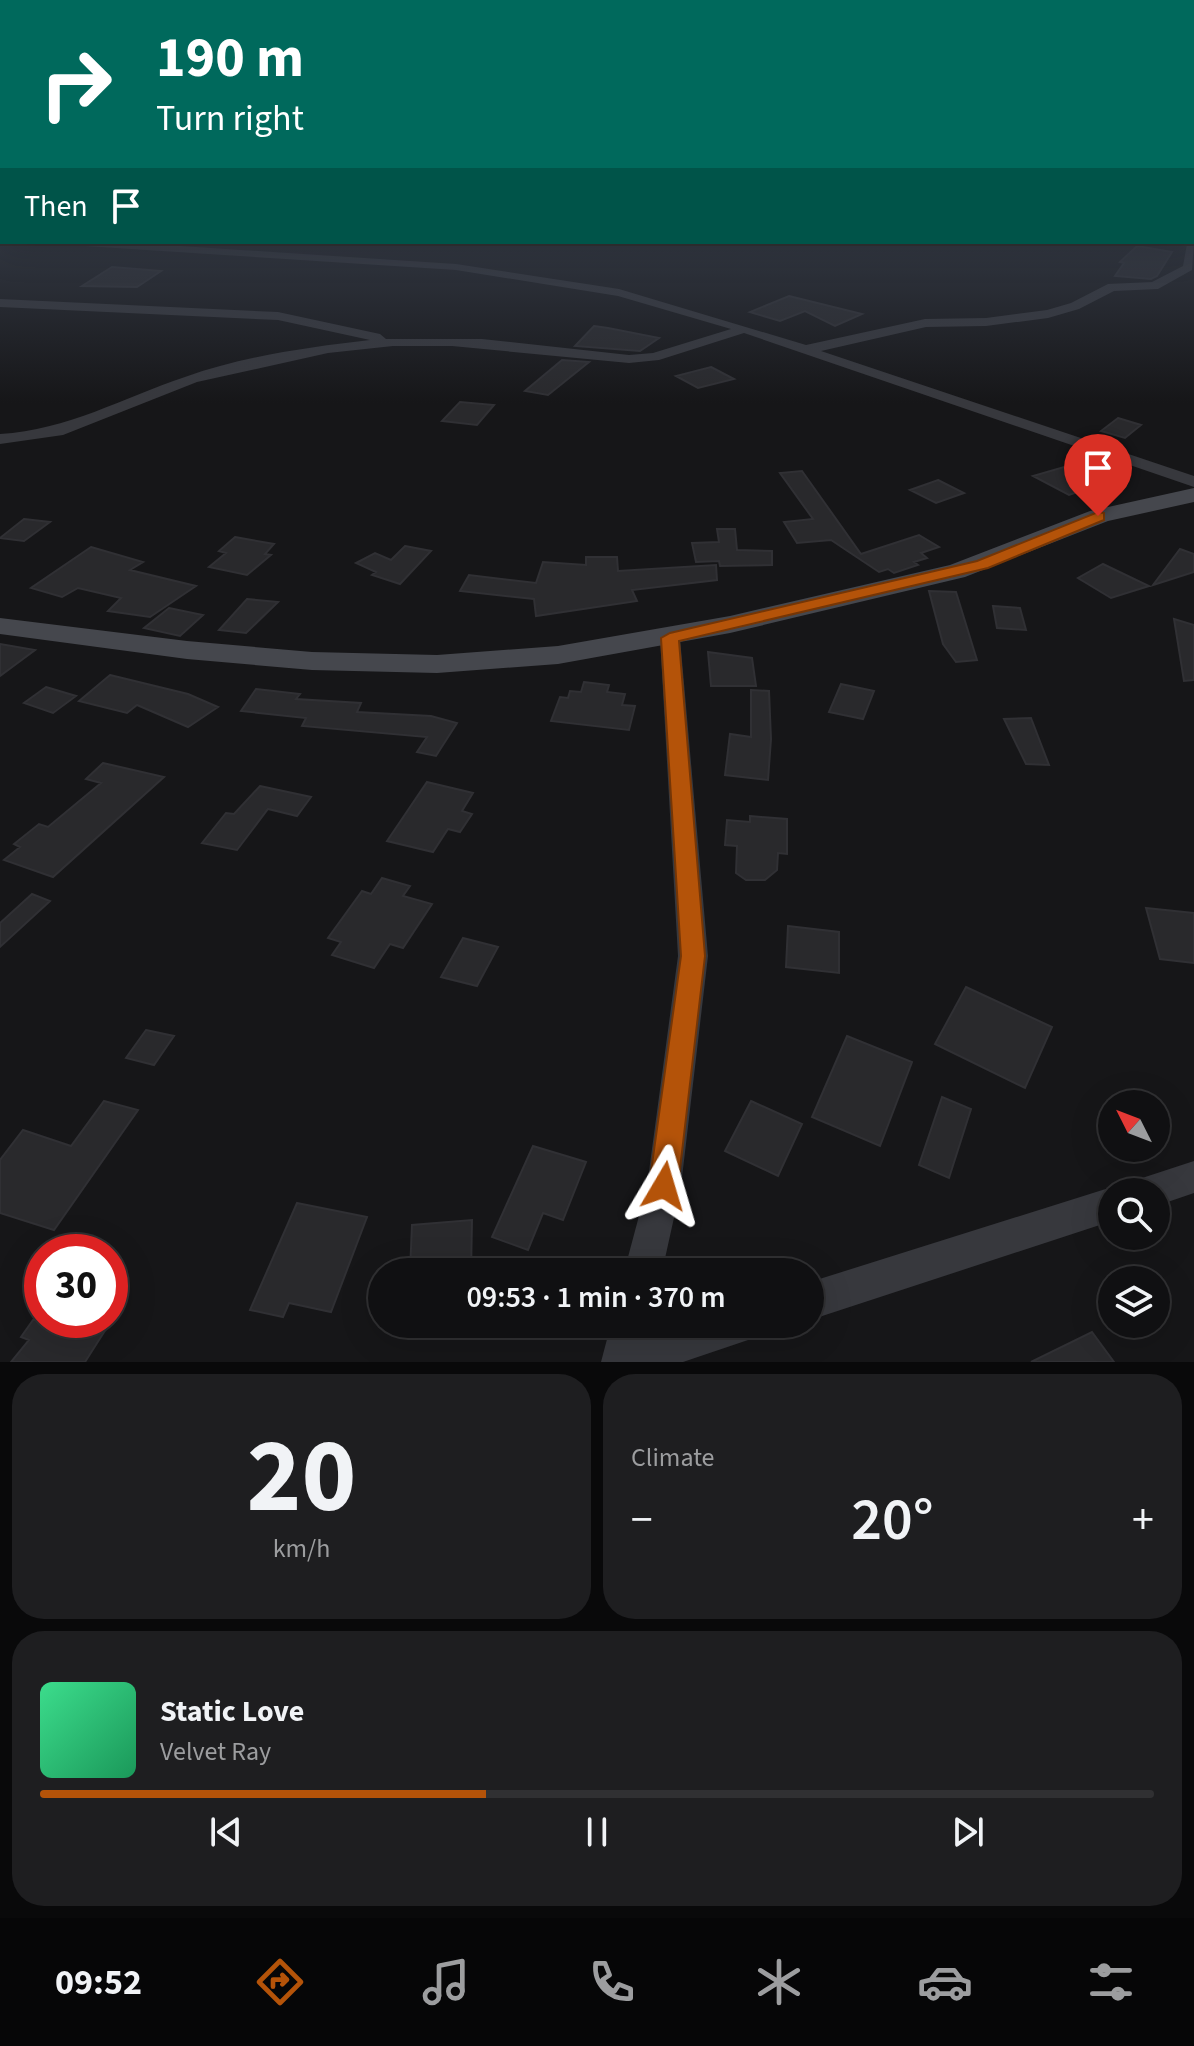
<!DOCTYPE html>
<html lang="en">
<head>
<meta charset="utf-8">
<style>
	body { margin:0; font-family:"Source Sans 3",sans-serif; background:#1e1e20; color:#f1f3f6; height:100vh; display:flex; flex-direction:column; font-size:30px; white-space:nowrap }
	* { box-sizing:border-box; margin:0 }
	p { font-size:26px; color:#9c9d9f }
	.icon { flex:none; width:44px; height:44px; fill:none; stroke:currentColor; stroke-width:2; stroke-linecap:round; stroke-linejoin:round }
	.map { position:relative; height:1362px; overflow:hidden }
	.sheet { display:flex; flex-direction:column; gap:12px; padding:12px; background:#09090a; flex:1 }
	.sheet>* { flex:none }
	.guide { position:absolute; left:0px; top:0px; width:1194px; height:244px; box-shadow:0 8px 32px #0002,0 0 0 2px #303032; background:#00695c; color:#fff; overflow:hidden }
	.needle { width:52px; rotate:312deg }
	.buttons { position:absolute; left:1098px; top:1090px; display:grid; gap:16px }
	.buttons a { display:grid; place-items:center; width:72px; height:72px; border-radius:50%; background:#101012; box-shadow:0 8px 32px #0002,0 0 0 2px #303032; font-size:40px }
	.speed { position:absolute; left:24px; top:1234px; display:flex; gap:16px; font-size:40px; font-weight:700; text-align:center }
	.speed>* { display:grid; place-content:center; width:104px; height:104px; border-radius:50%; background:#101012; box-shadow:0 8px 32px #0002,0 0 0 2px #303032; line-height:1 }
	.speed .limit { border:12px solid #d22; background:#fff; color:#111 }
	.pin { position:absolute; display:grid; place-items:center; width:68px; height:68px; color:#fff; margin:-82px -34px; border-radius:50% 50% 50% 0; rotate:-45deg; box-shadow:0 0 8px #0007 }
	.pin .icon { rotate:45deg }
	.me { position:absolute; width:88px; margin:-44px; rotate:7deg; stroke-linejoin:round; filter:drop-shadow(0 0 6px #0008) }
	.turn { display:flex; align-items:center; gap:28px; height:168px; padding:0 24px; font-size:36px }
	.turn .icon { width:104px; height:104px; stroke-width:2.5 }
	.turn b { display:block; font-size:56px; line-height:68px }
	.then { display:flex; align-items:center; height:76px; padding:0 24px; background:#0003; gap:16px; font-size:30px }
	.big { font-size:60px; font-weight:600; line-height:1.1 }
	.sheet .tile { flex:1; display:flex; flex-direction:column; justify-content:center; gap:12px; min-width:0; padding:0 28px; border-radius:32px; background:#1e1e20 }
	.sheet .dial { align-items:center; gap:0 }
	.dial b { font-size:104px; line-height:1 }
	.song { display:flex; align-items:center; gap:24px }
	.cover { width:96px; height:96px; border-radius:12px; background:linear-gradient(135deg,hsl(150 70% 55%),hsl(150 70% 35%)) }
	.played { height:8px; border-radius:4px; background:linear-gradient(90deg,#b45309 40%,#303032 40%) }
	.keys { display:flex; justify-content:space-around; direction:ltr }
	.heat { display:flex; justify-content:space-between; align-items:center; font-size:44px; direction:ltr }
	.sheet .tiles { flex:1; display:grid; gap:12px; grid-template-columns:1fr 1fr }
	.tile:last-child { grid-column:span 2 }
	.trip { position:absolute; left:368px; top:1258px; width:456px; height:80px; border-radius:40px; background:#101012; box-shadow:0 8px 32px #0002,0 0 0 2px #303032; font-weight:600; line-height:80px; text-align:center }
	.dock { display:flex; height:128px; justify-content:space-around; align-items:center; background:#060607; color:#9c9d9f }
	.dock .icon { width:56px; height:56px }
	.dock .active { color:#b45309 }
	.dock b { font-size:36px; color:#f1f3f6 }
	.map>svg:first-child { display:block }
</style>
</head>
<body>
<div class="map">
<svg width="1194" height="1362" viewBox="0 0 1194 1362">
	<rect width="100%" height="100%" fill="#161618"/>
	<path fill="#29292c" stroke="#303034" stroke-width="2" d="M 1137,246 L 1172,252 L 1157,276 L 1151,279 L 1115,276 L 1124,263 L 1120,262 Z
		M 112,267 L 161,271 L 137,287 L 82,286 Z
		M 789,296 L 793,297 L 862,314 L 835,326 L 805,311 L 780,321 L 750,312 Z
		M 594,326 L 608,328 L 659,338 L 640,351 L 575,346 Z
		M 562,360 L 589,362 L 548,395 L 525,391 Z
		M 711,367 L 734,379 L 698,388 L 676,376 Z
		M 460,402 L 494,405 L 477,425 L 442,421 Z
		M 1118,418 L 1141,425 L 1125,438 L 1101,431 Z
		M 1064,467 L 1101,484 L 1069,495 L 1033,476 Z
		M 802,471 L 861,554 L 919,535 L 939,547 L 921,553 L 927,558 L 914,562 L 918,565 L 894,573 L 888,569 L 879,572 L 831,540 L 797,543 L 784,522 L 813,519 L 780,473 Z
		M 938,480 L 964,493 L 936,503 L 910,490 Z
		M 24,519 L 50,522 L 24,541 L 0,538 Z
		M 717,529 L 735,529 L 737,550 L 772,551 L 772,565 L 720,566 L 719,561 L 696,562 L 692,543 L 719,542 Z
		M 235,537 L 274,544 L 265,554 L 271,555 L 247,575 L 209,567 L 226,553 L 219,551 Z
		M 405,546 L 431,551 L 400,584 L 372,575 L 376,572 L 356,563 L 375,553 L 391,560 Z
		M 91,547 L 143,562 L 130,570 L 196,586 L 150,617 L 108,611 L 121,598 L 78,588 L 62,597 L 31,588 Z
		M 1180,549 L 1194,554 L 1194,572 L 1153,585 Z
		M 586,557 L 617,557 L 618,571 L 716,565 L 717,580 L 632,590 L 637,601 L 536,616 L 534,599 L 460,591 L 469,575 L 536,583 L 543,562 L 586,565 Z
		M 1103,564 L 1149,586 L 1111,598 L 1078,578 Z
		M 929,591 L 956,592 L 977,660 L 956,662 L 943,644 Z
		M 247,599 L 278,602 L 246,633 L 219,630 Z
		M 993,606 L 1020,608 L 1026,630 L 997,628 Z
		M 169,608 L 203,615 L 180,636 L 144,628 Z
		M 1174,619 L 1194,625 L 1194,680 L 1184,681 Z
		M 0,644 L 35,650 L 0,676 Z
		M 708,652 L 752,658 L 756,686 L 711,686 Z
		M 110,675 L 188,694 L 218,707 L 188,727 L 137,705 L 127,713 L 79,701 Z
		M 584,682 L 609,685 L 607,692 L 625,694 L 622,705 L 635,706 L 629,730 L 551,721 L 560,697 L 568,698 L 570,691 L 581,692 Z
		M 841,684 L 874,691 L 863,719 L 829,712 Z
		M 46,687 L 76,696 L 53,713 L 24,703 Z
		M 256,689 L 300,694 L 296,699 L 361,703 L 357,712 L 431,716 L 457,723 L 436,756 L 417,752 L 427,737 L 302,726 L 306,718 L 241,711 Z
		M 751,690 L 769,691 L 771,739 L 768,780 L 725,775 L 730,734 L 751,737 Z
		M 1031,718 L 1049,765 L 1026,764 L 1004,719 Z
		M 103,763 L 164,777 L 53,877 L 4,860 L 20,847 L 14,844 L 39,824 L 48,827 L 101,783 L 86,779 Z
		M 427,782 L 473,793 L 462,811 L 472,814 L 460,832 L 448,829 L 433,852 L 387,841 Z
		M 260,786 L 311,797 L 297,816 L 268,809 L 237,850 L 202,843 L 226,813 L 234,814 Z
		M 750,816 L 787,819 L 787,854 L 778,853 L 777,870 L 765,880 L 746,880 L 736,873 L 737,846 L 725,845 L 727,820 L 750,822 Z
		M 382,878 L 410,886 L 403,896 L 432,904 L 403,948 L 390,944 L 374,968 L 332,955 L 341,942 L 328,938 L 362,891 L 371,894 Z
		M 32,894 L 50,901 L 0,947 L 0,923 Z
		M 1146,908 L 1194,913 L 1194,963 L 1160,959 Z
		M 788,926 L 839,932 L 839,973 L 786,967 Z
		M 463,938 L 498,947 L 477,986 L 441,977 Z
		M 966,987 L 1052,1027 L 1025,1088 L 935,1044 Z
		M 146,1030 L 174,1036 L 154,1065 L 126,1058 Z
		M 847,1036 L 912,1062 L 880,1146 L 812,1117 Z
		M 942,1097 L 971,1109 L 949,1178 L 919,1165 Z
		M 104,1101 L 138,1110 L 54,1230 L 0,1213 L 0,1160 L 23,1130 L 71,1146 Z
		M 751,1101 L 802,1124 L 778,1176 L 725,1151 Z
		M 533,1146 L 586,1162 L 563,1220 L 543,1213 L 528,1250 L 492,1237 Z
		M 297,1203 L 367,1217 L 331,1312 L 289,1303 L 283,1317 L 250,1310 Z
		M 472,1220 L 471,1272 L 410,1272 L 412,1225 Z
		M 33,1320 L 81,1320 L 106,1329 L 85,1362 L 11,1362 L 29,1340 L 21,1337 Z
		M 1092,1332 L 1114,1362 L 1031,1362 Z"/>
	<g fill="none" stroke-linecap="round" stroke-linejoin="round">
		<path fill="#37383d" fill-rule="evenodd" d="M 0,234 L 2,234 L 2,240 L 0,240 Z
			M 1194,241 L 1192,270 L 1158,289 L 1114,291 L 1079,309 L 1048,318 L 986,326 L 926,327 L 821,351 L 1194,476 L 1194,487 L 744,333 L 659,360 L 629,363 L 452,346 L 393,346 L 328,353 L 197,382 L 63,435 L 0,444 L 0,434 C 68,430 122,398 185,377 C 244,356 309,347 370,340 L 278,320 L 0,307 L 0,299 L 278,312 L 380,334 L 386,339 L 482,339 L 629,355 L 653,353 L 731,329 L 618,296 L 456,270 L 69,245 L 64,242 L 120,242 L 456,264 L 619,289 L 806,345 L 925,319 L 986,318 L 1047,310 L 1071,303 L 1108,284 L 1152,282 L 1183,266 L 1187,244 Z
			M 670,632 L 680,638 L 708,956 L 681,1186 L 662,1272 L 624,1272 L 647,1186 L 678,956 L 660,638 Z
			M 1194,1161 L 1194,1193 L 1156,1206 L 1156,1192 L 1130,1192 L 1136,1180 Z
			M 1112,1187 L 1124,1192 L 1112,1192 L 1112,1221 L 810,1320 L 810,1282 Z
			M 611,1324 L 649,1324 L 647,1335 L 680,1324 L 759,1324 L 754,1338 L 683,1362 L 601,1362 Z"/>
		<path fill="#45474d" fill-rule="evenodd" d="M 1194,488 L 1194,502 L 1108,521 L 965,577 L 730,633 L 558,664 L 437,673 L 312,670 L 187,659 L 0,634 L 0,618 L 187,641 L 312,652 L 437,655 L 558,646 L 730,616 L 950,565 L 1090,511 Z"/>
	</g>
	<linearGradient id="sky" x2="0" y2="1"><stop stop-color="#0c0c0d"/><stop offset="0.53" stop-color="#363c48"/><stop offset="1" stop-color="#363c48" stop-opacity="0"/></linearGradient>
	<rect width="1194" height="403" fill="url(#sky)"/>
	<path fill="#b45309" stroke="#753606" stroke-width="2" d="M 1098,512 L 1104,513 L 1104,520 L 988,568 L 679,641 L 705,956 L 678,1186 L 674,1196 L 664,1200 L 654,1196 L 649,1186 L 681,956 L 661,638 L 670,633 L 977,561 Z"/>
</svg>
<div class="buttons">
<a><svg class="needle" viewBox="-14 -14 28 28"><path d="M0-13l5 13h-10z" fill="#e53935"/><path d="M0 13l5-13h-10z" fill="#9c9d9f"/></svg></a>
<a><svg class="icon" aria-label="search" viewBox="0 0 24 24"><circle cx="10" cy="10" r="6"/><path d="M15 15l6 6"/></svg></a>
<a><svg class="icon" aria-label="layers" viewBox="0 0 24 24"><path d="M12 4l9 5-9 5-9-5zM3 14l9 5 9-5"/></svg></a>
</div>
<div class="speed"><div class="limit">30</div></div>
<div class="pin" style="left:1098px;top:516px;background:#d93025"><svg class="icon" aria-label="arrive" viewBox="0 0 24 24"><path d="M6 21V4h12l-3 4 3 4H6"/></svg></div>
<svg class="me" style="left:664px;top:1186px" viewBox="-20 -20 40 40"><path d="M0-17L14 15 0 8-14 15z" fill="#b45309" stroke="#fff" stroke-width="4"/></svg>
<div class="trip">09:53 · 1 min · 370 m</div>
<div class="guide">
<div class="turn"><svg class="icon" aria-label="right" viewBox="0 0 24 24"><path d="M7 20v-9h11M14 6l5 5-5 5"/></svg><div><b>190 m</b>Turn right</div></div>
<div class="then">Then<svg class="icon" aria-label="arrive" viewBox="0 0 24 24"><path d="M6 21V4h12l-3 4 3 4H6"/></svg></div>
</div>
</div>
<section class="sheet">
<div class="tiles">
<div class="tile dial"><b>20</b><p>km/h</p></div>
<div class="tile"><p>Climate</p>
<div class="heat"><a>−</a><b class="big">20°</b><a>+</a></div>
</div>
<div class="tile">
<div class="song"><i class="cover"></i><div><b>Static Love</b><p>Velvet Ray</p></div></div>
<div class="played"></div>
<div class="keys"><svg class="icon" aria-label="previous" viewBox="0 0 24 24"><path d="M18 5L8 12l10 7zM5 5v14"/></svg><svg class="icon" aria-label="pause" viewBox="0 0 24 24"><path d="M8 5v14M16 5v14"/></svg><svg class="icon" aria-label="next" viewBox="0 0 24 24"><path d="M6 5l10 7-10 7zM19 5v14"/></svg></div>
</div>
</div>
</section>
<nav class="dock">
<b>09:52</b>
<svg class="icon active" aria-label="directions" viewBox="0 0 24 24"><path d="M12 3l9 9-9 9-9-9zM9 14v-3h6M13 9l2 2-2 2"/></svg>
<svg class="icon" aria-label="music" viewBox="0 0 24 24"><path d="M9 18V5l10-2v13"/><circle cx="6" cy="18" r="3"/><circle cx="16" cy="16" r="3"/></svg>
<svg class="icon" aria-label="phone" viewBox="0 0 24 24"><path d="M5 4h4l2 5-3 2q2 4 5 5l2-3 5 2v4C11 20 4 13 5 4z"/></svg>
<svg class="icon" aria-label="climate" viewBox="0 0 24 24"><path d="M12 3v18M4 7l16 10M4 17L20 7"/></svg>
<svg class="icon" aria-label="car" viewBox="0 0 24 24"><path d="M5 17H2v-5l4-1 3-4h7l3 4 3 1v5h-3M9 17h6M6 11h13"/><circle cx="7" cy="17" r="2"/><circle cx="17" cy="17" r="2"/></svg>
<svg class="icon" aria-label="filters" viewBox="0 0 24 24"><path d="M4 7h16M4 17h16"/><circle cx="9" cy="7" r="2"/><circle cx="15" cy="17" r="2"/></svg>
</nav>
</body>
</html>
